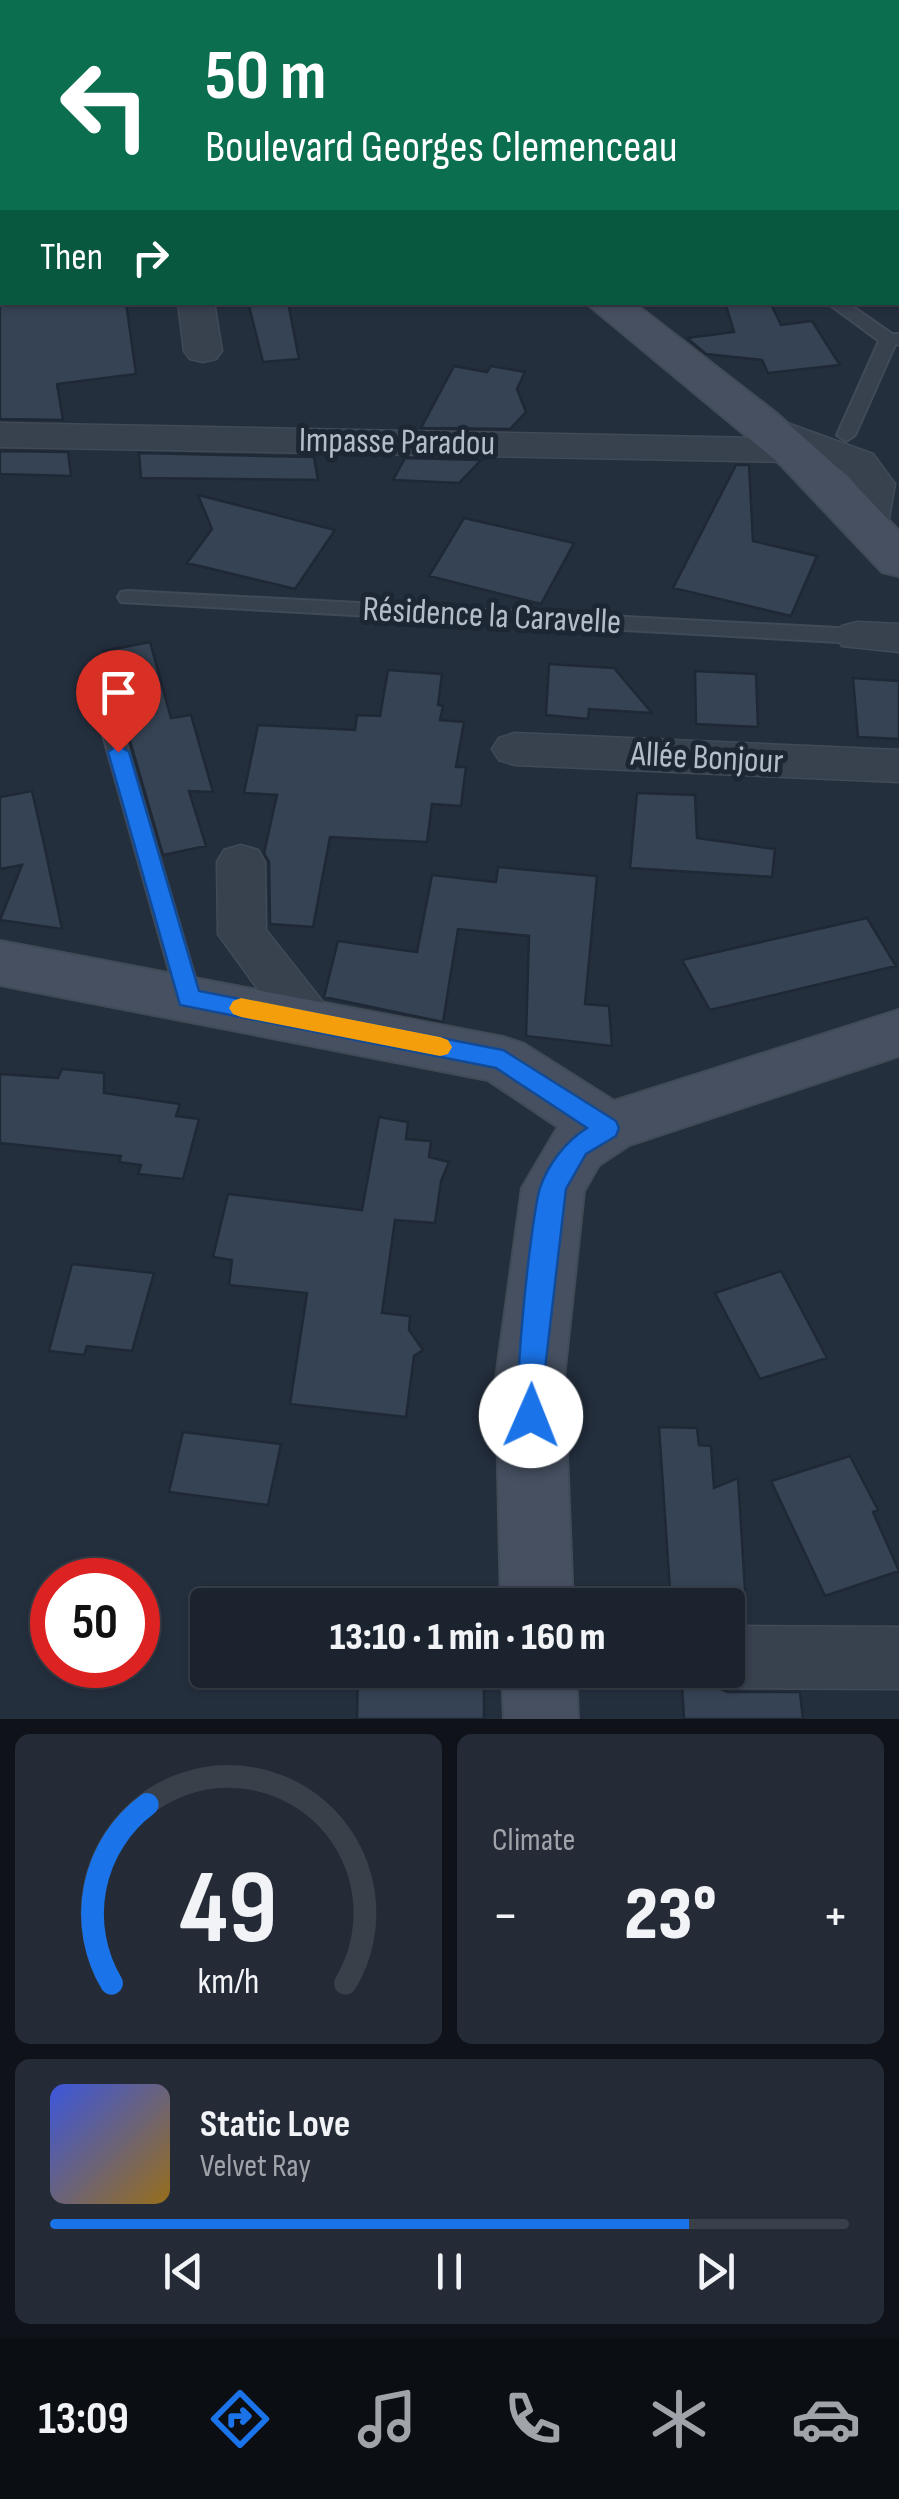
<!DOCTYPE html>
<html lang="en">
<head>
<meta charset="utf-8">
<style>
	body { margin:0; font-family:"Sofia Sans Condensed",sans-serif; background:#242b36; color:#f1f3f6; height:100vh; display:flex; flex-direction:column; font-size:38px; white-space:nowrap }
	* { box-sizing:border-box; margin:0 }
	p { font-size:32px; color:#a0a4aa }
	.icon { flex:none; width:55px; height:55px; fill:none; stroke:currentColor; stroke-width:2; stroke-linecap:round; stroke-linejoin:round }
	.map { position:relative; height:1719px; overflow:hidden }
	.panel { display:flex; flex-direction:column; gap:15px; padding:15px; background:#0f1319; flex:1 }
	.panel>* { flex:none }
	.hud { position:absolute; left:0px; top:0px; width:900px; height:305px; box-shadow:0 2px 8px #0004,0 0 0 2px #39404a; background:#0b6e4f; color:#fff; overflow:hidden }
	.speed { position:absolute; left:30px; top:1558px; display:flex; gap:20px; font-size:50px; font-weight:700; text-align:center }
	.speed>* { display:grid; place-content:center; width:130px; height:130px; border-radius:50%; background:#1b232e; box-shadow:0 2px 8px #0004,0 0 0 2px #39404a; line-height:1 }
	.speed .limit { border:15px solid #d22; background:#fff; color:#111 }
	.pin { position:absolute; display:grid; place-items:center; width:85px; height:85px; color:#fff; margin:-102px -42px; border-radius:50% 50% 50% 0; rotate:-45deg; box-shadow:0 0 10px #0007 }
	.pin .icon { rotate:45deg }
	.me { position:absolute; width:110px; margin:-55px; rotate:1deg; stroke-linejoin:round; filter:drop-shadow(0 0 8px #0008) }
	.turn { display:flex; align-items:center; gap:35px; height:210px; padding:0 40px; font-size:45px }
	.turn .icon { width:130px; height:130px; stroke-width:2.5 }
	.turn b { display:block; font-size:70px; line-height:85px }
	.then { display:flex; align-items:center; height:95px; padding:0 40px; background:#0003; gap:20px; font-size:38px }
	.big { font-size:75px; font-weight:800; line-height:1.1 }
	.panel .tile { flex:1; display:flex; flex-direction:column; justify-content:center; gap:15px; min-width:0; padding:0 35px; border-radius:15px; background:#242b36 }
	.panel .dial { align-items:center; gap:0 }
	.dial svg { height:260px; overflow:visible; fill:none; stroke:#39404a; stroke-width:7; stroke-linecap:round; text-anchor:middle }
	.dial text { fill:#f1f3f6; stroke:none }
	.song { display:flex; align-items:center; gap:30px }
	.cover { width:120px; height:120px; border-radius:15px; background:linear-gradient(135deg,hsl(230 70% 55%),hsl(40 70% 35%)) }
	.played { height:10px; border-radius:5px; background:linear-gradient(90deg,#1a73e8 80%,#39404a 80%) }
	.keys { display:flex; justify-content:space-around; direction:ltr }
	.heat { display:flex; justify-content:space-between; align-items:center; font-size:55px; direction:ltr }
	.panel .tiles { flex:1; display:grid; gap:15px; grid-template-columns:1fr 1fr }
	.tile:last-child { grid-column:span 2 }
	.trip { position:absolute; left:190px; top:1588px; width:555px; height:100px; border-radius:10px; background:#1b232e; box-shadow:0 2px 8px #0004,0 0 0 2px #39404a; font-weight:800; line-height:100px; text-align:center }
	.menu { display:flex; height:160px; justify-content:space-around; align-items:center; background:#0b0e12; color:#a0a4aa }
	.menu .icon { width:70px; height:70px }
	.menu .selected { color:#1a73e8 }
	.menu b { font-size:45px; color:#f1f3f6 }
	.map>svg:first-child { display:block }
</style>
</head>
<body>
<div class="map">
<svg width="899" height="1719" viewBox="0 0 899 1719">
	<rect width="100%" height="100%" fill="#242f3e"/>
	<path fill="#364354" stroke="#1f2835" stroke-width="2.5" d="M 0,302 L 126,302 L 136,374 L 57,384 L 63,420 L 0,419 Z
		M 248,302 L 288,302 L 299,359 L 263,362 Z
		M 725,302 L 770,302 L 781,325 L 812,321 L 840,365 L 768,373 L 762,360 L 706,354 L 687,338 L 734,332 Z
		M 454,366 L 487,372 L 491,366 L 525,372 L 517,389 L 526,412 L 510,429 L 421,428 Z
		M 0,451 L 68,452 L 71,476 L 0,474 Z
		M 139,453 L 314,457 L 318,480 L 141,478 Z
		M 405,458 L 481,460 L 459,483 L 393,480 Z
		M 736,465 L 749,465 L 753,541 L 817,556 L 791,616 L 673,588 Z
		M 198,495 L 335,530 L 295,589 L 187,563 L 212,529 Z
		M 464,518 L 574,543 L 541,604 L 429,576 Z
		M 150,642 L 171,718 L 191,715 L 213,792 L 189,791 L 206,846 L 163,855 L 104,651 Z
		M 549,664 L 614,668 L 652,713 L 589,709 L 588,719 L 546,715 Z
		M 388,670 L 442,674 L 438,705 L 443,706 L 440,720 L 464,722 L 456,767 L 466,767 L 461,806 L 432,804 L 427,842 L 330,837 L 313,927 L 270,924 L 269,862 L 264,853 L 277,795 L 244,793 L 258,725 L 355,730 L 357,715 L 380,716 Z
		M 695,671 L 756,674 L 758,727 L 696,724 Z
		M 853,678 L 899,681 L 899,739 L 858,737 Z
		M 32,791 L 44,844 L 62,929 L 0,920 L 22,865 L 0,869 L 0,797 Z
		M 637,793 L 695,795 L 697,838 L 775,849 L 772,877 L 630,868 Z
		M 498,867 L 597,876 L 585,1004 L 609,1006 L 612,1046 L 526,1036 L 529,936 L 458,929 L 443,1022 L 324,997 L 338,941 L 417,952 L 432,875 L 496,882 Z
		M 867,918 L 896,966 L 710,1010 L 682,960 Z
		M 62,1069 L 104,1073 L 104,1093 L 180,1104 L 176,1116 L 199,1119 L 183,1179 L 138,1174 L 141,1165 L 119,1162 L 121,1156 L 0,1143 L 0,1074 L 58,1078 Z
		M 379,1117 L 408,1122 L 406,1139 L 431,1141 L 429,1157 L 449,1162 L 441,1181 L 435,1223 L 395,1220 L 382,1313 L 410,1316 L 409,1330 L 423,1350 L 414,1356 L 406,1417 L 290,1404 L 307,1293 L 229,1285 L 232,1260 L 213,1257 L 228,1194 L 362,1210 Z
		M 72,1264 L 154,1273 L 132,1351 L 87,1346 L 84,1355 L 49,1351 Z
		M 781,1271 L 827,1358 L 760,1379 L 715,1293 Z
		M 659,1427 L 697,1428 L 699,1445 L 711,1446 L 714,1488 L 738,1478 L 746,1605 L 671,1605 Z
		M 183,1432 L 281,1444 L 268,1505 L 169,1492 Z
		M 850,1456 L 878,1510 L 873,1512 L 899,1571 L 825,1596 L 771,1481 Z
		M 358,1670 L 484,1670 L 484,1719 L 357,1719 Z
		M 706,1683 L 728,1692 L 800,1692 L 803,1719 L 684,1719 L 682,1684 Z"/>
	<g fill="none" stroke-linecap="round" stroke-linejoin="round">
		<defs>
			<path id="lane" d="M 898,43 L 899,43 L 899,51 L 898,51 Z
				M 0,228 L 2,228 L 2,238 L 0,238 Z
				M 826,302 L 846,302 L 892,334 L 899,334 L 899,344 L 895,345 L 855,435 L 846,441 L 837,435 L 879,341 Z
				M 128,591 L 857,629 L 867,636 L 857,643 L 121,602 L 118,597 L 121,592 Z
				M 98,675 L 108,682 L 201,998 L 197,1004 L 181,1004 L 177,998 L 88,682 Z"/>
			<path id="street" d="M 178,302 L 214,302 L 222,351 L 216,359 L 203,362 L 190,359 L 184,351 Z
				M 773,418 L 873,454 L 895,484 L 888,524 L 882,533 L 868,537 L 854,533 L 848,524 L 855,484 C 841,464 818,456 795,462 L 0,447 L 0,423 L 759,438 L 754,430 L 759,422 Z
				M 857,622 L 899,624 L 899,652 L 842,646 L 835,636 L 842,626 Z
				M 515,733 L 899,750 L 899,782 L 515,765 L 499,760 L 492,749 L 499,738 Z
				M 241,845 L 258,850 L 265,862 L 266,930 L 326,1006 L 333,1020 L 326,1034 L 308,1039 L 290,1034 L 218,934 L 217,862 L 224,850 Z
				M 728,1626 L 899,1627 L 899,1689 L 728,1688 L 706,1679 L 702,1670 L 728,1670 Z"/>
			<path id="secondary" d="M 202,0 L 240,0 L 242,2 L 204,2 Z
				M 585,302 L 633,302 L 776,413 L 848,477 L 899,531 L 899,576 L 882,572 L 780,464 Z
				M 0,941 L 503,1037 L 524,1044 L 614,1101 L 899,1010 L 899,1056 L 629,1145 L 599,1165 L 584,1191 L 564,1378 L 573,1605 L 501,1605 L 496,1378 L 522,1188 L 558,1127 L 488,1080 L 0,985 Z
				M 502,1670 L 576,1670 L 578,1719 L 504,1719 Z"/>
			<path id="primary" d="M 328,0 L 373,0 L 375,2 L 330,2 Z
				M 598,0 L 664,0 L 597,2 Z
				M 0,98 L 2,98 L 2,120 L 0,120 Z"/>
		</defs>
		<use href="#lane" stroke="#414a57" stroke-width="4"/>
		<use href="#street" stroke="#414a57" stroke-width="3"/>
		<use href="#secondary" stroke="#414a57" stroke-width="4"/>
		<use href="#primary" stroke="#414a57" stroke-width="4"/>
		<use href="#lane" fill="#38414e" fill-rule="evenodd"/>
		<use href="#street" fill="#38414e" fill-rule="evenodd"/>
		<use href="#secondary" fill="#465061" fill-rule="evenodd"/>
		<use href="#primary" fill="#56606e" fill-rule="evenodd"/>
	</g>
	<path fill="#1a73e8" stroke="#114b97" stroke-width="2.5" d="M 118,745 L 129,752 L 199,991 L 503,1050 L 616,1121 L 619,1128 L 616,1136 L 586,1154 L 566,1189 L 544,1378 L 545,1416 L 541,1425 L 531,1428 L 521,1425 C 511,1402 531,1217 540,1188 C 548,1164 566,1141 587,1128 L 496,1068 L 180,1005 L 108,752 Z"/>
	<path fill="#f59e0b" d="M 241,998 L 440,1037 L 448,1040 L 452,1047 L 448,1054 L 440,1056 L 241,1017 L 233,1014 L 229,1008 L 233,1001 Z"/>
	<g text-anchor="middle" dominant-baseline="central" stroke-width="10" stroke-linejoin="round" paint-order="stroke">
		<g font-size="35" fill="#b4bcc9" stroke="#1d2633">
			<text transform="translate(397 442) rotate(1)">Impasse Paradou</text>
			<text transform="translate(492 616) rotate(3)">Résidence la Caravelle</text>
			<text transform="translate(707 758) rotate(3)">Allée Bonjour</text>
		</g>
	</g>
</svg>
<div class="speed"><div class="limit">50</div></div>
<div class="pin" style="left:118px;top:752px;background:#d93025"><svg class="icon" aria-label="arrive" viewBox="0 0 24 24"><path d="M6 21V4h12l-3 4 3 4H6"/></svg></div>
<svg class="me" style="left:531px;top:1416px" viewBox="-20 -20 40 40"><circle r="19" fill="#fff"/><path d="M0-13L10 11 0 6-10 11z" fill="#1a73e8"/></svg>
<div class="trip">13:10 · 1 min · 160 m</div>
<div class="hud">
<div class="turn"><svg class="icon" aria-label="left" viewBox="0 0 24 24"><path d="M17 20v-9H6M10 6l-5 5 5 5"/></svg><div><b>50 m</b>Boulevard Georges Clemenceau</div></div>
<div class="then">Then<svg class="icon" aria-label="right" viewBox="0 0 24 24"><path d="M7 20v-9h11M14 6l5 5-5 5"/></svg></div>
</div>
</div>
<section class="panel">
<div class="tiles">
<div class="tile dial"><svg viewBox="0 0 100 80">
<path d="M14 69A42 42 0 1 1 86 69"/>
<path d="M14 69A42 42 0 0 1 25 14" stroke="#1a73e8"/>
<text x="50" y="56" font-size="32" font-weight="700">49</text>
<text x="50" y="72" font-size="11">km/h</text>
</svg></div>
<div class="tile"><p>Climate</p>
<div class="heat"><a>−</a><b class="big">23°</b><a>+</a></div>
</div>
<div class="tile">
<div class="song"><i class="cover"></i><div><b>Static Love</b><p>Velvet Ray</p></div></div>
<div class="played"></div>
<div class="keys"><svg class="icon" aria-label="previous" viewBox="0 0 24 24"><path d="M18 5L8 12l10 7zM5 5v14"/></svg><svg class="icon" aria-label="pause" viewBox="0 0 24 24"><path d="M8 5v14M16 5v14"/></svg><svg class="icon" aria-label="next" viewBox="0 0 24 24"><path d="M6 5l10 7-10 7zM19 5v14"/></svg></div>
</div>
</div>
</section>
<nav class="menu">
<b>13:09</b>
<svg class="icon selected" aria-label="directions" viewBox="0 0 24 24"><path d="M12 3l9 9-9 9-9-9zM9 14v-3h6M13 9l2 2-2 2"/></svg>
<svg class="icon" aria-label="music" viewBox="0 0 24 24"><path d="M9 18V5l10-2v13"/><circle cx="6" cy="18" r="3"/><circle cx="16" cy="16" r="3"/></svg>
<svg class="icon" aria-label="phone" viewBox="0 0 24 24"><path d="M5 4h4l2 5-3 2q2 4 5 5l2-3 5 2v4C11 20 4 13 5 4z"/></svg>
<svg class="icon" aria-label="climate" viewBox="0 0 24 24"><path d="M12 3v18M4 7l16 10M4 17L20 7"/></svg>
<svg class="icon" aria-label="car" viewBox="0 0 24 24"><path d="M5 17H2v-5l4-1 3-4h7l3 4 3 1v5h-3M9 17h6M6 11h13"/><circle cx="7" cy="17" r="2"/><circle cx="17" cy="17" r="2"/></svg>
</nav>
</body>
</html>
